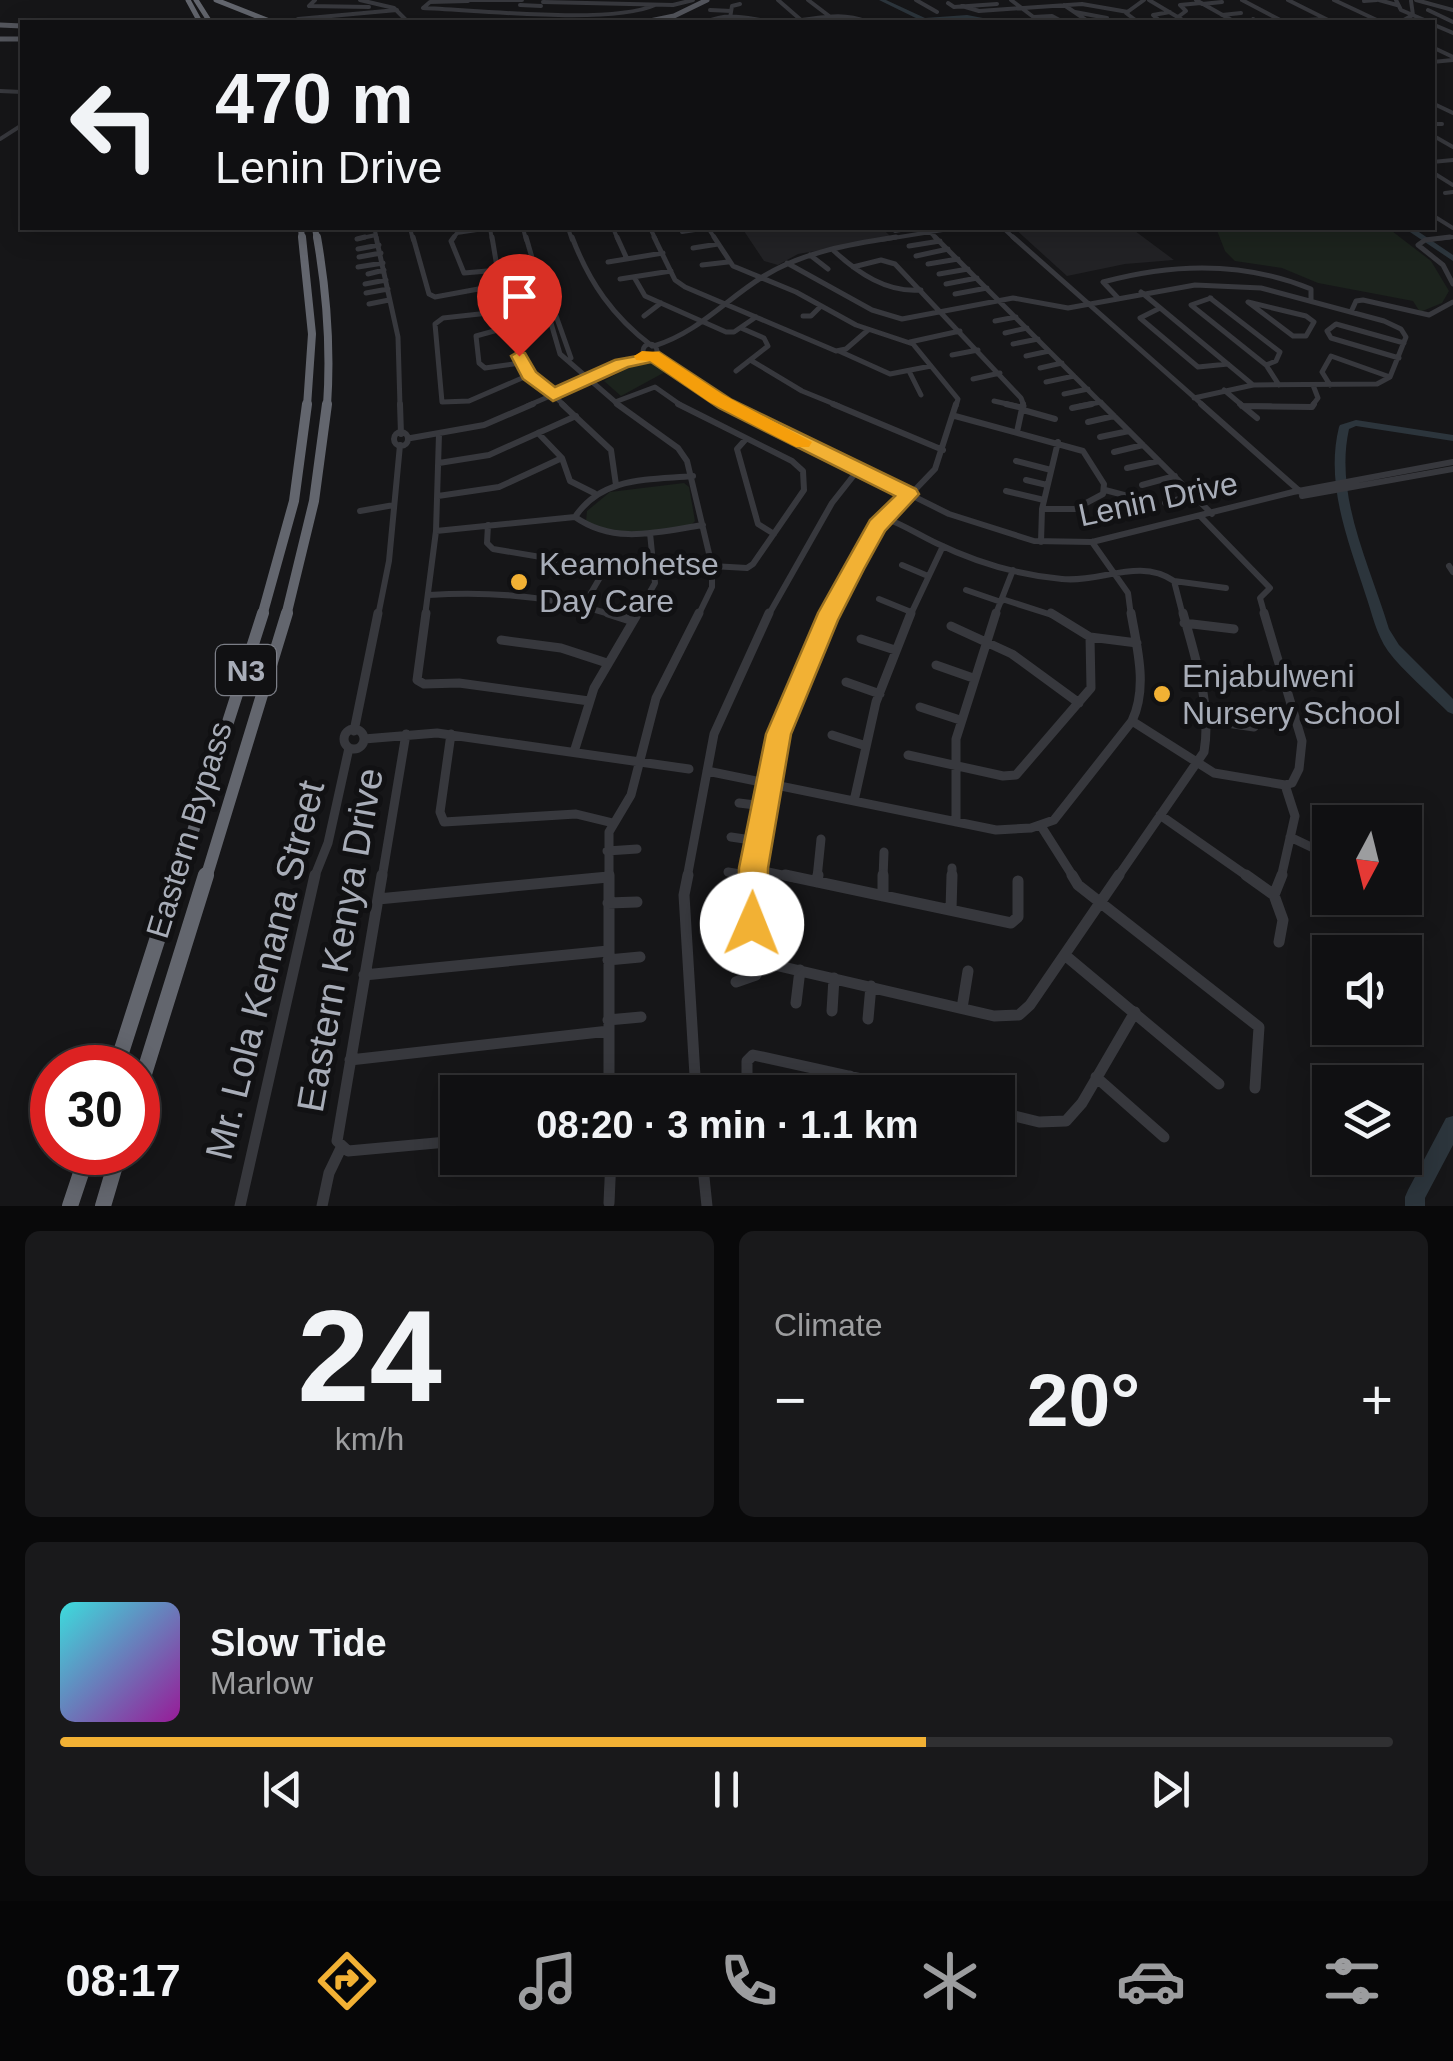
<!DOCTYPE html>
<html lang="en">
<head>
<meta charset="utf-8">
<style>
	body { margin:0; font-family:Helvetica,sans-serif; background:#19191b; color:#f1f3f6; height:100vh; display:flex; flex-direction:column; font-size:38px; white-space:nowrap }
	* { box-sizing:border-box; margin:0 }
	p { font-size:32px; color:#9c9d9f }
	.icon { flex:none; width:55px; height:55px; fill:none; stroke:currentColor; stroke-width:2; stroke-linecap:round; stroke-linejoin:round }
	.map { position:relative; height:1206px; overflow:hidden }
	.side { display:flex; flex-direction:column; gap:25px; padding:25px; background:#09090a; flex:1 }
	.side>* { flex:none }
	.hud { position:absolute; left:20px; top:20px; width:1415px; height:210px; border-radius:0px; box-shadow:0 5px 25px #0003,0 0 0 2px #303032; background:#101012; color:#f1f3f6; overflow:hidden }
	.needle { width:65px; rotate:187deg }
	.buttons { position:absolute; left:1312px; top:805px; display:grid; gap:20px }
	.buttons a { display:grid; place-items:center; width:110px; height:110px; border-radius:0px; background:#101012; box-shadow:0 5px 25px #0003,0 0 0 2px #303032; font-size:50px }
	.speed { position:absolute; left:30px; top:1045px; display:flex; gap:20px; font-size:50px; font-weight:700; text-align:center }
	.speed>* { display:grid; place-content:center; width:130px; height:130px; border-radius:50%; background:#101012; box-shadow:0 5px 25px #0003,0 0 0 2px #303032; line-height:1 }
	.speed .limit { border:15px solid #d22; background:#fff; color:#111 }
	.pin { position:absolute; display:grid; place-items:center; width:85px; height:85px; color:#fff; margin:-102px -42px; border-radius:50% 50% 50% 0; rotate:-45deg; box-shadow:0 0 10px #0007 }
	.pin .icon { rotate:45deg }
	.me { position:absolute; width:110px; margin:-55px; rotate:1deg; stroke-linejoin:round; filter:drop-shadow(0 0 8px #0008) }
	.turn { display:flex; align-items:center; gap:35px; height:210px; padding:0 30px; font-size:45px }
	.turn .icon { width:130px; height:130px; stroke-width:2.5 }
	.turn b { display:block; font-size:70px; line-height:85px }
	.big { font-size:75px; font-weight:700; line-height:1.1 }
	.side .widget { flex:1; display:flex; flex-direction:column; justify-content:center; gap:15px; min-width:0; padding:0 35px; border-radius:15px; background:#19191b }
	.side .dial { align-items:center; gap:0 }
	.dial b { font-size:130px; line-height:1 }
	.song { display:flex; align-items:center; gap:30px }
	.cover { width:120px; height:120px; border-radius:15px; background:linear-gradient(135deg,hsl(180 70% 55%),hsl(300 70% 35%)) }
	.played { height:10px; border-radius:5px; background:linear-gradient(90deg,#f2b134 65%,#303032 65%) }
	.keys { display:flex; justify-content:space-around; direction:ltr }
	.heat { display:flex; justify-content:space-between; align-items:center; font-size:55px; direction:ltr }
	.side .tiles { flex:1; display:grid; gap:25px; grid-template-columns:1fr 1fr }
	.widget:last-child { grid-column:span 2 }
	.trip { position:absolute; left:440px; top:1075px; width:575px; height:100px; border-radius:0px; background:#101012; box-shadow:0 5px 25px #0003,0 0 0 2px #303032; font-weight:700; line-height:100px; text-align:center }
	.tab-bar { display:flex; height:160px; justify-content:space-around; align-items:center; background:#060607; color:#9c9d9f }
	.tab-bar .icon { width:70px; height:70px }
	.tab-bar .current { color:#f2b134 }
	.tab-bar b { font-size:45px; color:#f1f3f6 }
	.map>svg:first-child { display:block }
</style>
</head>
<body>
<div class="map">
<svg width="1453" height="1206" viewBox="0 0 1453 1206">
	<rect width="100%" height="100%" fill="#161618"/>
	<path fill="#222225" d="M 742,228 L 882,228 L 892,238 L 798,254 L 778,265 L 764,261 Z
		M 1014,228 L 1131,228 L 1174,260 L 1125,264 L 1067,276 Z"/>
	<path fill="#1c231d" d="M 1216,228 L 1388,228 L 1431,261 L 1449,291 L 1442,303 L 1420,312 L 1413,301 L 1318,283 L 1282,268 L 1235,261 L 1225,251 Z
		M 651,362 L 665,372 L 621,396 L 604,381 L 635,364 Z
		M 684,483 L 689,487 L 695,521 L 690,526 L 615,535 L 586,522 L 587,511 L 610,492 Z"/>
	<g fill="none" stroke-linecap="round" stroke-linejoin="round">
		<path fill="#2c353c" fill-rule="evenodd" d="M 879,0 L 886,0 L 925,18 L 967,15 L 1004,22 L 967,19 L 924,22 Z
			M 1404,228 L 1413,228 L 1453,255 L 1453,261 Z
			M 1356,420 L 1453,435 L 1453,441 L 1356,426 L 1349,429 C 1334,497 1370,565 1389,629 L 1399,645 L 1453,699 L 1453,714 L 1448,712 C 1430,694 1403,671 1388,651 C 1376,634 1372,613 1365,593 C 1348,540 1325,484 1339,427 L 1340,425 Z
			M 1453,1116 L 1453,1145 L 1425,1198 L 1425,1206 L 1405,1206 L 1405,1197 L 1408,1190 L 1446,1118 Z"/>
		<path stroke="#37383d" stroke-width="4" d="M 315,0 L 309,6 L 369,7
			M 360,0 L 394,8 L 408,22
			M 468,0 L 522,0
			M 778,0 L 801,20
			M 808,0 L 837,22
			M 916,0 L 937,12
			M 1011,0 L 1040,22
			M 1149,0 L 1186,22 L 1206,20
			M 1196,0 L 1235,22
			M 1242,0 L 1284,22
			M 1288,0 L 1332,22
			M 1334,0 L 1381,22
			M 1379,0 L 1397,5
			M 1396,0 L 1401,10 L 1429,22
			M 1416,0 L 1453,10
			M 468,1 L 430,2 L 423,8 C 477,10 611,25 655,5
			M 1364,1 L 1377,0
			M 543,2 L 673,5 L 693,0
			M 948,3 L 954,7 L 997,4
			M 1202,4 L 1222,2
			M 520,5 L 541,6
			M 1064,5 L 1089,22
			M 962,6 L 979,11 L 1082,4 L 1128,12
			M 710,10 L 731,11
			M 1428,10 L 1453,22
			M 1075,12 L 1107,18
			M 1222,15 L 1241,13
			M 1033,17 L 1052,16 L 1063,22
			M 1178,17 L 1186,11 L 1180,5 L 1201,3
			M 730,18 L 732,6 L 740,4
			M 298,19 L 397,10
			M 1308,20 L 1325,19
			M 691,21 L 706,22
			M 706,22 C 732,10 753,21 778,22 C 810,22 837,9 867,22
			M 1138,22 L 1126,13 L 1144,0
			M 1161,22 L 1153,15 L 1170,12
			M 1245,22 L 1256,21 L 1253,19
			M 1400,22 L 1413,15 L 1411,1
			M 1432,24 L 1453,33
			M 1432,47 L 1453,57
			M 1432,62 L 1453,60
			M 0,91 L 22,92
			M 1432,103 L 1453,113
			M 1432,124 L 1442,124
			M 1432,135 L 1453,147
			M 0,139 L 22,125
			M 1432,162 L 1453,160
			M 1432,172 L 1453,185
			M 1445,193 L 1453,192
			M 1432,215 L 1453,228
			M 410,228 L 413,240
			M 490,228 L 492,240
			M 523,228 L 526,240
			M 568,228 L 572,240
			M 613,228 L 618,240
			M 650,228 L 656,240
			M 708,228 L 716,240
			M 926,228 L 938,240
			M 1003,228 L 1016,240
			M 349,229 L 359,228
			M 375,231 L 377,240
			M 895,231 L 912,228
			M 682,232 L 708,228
			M 357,239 L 376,235
			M 452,240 L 457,233 L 490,228
			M 881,240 L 955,228
			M 1427,240 L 1453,237"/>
		<path stroke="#37383d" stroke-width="5" d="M 376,237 L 398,337 L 400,406
			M 413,237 L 429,294 L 435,297 L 500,285 L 492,237
			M 454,237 L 451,241 L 464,273 L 499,270
			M 526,237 L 560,354 L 620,406
			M 572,237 C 589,282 613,317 652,346
			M 617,237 L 627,259
			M 654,237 L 675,280 L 685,287 L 836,351 L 846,349 L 868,330
			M 714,237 L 733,266 L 796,292 L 856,325 L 913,344 L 958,399 L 956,406
			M 935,237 L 1104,406
			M 1013,237 L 1204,406
			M 1450,237 L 1425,240 L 1418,245 L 1443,265 L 1453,284
			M 357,239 L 365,237
			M 909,246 L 940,241
			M 693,248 L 718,244
			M 358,249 L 379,245
			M 834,251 C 858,273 887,293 921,290
			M 810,255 L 828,269
			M 916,256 L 948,249
			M 359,257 L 381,253
			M 608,262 L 663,253
			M 787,263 L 872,310 L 902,319 L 1013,298 L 1068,308 L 1195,285 L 1261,288 L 1384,321 L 1401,329 L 1406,337 L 1390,377 L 1377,384 L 1253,385 L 1194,398
			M 928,264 L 958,259
			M 702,265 L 728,262
			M 358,267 L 383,263
			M 853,267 L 881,260 L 895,264 L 1021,398 L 1024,406
			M 368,274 L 384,270
			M 939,274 L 968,269
			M 634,277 L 645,296 L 726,332 L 734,332 L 756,317
			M 620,279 L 671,271
			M 544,282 L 571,358
			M 365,284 L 386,280
			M 946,284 L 977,278
			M 1141,292 L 1253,385
			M 366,293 L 388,289
			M 955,294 L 987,288
			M 1118,298 L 1103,282 C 1173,263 1243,261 1311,289 L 1311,301
			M 1210,298 L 1280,352 L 1276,361 L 1266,365
			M 1211,298 L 1191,305 L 1266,365 L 1279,385
			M 1248,302 L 1306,316 L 1314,322 L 1306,336 L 1293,336 Z
			M 369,304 L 389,300
			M 1160,308 L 1140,318 L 1198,367 L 1228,364
			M 1351,312 L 1356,301 L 1363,300 L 1429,315 L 1453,302
			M 644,316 L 661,303
			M 803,316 L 811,316 L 821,306
			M 995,321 L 1016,317
			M 512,326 L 476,336 L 479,363 L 485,368 L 521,363
			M 1005,333 L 1027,328
			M 910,342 L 960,331
			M 1013,344 L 1038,339
			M643 351a7 7 0 1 1 14 0a7 7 0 1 1-14 0Z
			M 654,346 C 699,332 725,300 764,276 C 803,252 851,244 896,237
			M 839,351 L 890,374 L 931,366
			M 658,353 L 733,406
			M 952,355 L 978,350
			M 1026,356 L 1049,351
			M 1399,358 L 1331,338 L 1327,331 L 1336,324 L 1404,343
			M 752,361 L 802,391 L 839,406
			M 1040,368 L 1062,363
			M 736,371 L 768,346 L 764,338 L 741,328
			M 909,371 L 921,395
			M 529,375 L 469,401 L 442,402 L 435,324 L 443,318 L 507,311 L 525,369 L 565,406
			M 973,379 L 1000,373
			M 1046,382 L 1074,376
			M 1330,385 L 1322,372 L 1331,356 L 1390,377
			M 1224,390 L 1243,406
			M 1064,394 L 1088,389
			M 994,401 L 1016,406
			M 615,402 L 655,387 L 682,406
			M 527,406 L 645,355
			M 1080,406 L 1101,402
			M 1242,406 L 1271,406
			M 1312,406 L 1318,398 L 1313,385"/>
		<path stroke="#37383d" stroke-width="6" d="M 400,404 L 401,434
			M 562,404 L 611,450 L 616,485
			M 617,404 L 678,448 L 687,461 L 712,566 L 712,587 L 698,616
			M 678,404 L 792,461 L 803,471 L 804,490 L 753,564 L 747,568 L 712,566
			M 728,404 L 949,514 L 1034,541 L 1092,542 L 1293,492 L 1453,462
			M 833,404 L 943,450
			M 1006,404 L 1023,408
			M 1102,404 L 1212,514
			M 1201,404 L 1304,495
			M 1240,404 L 1257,418
			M 1242,406 L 1312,407 L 1314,404
			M 1072,408 L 1092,404
			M 1023,410 L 1055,419
			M 955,416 L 1083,451 L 1104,484 L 1103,494 L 1075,509 L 1042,509
			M 1088,422 L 1114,416
			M394 439a7 7 0 1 1 14 0a7 7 0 1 1-14 0Z
			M 1017,432 L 1023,404
			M 538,433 L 562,458 L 570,481 L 594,493
			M 1100,437 L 1129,431
			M 411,438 L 484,425 L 533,404
			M 746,439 L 737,449 L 758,524 L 774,534
			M 1114,452 L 1143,445
			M 1016,461 L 1051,470
			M 439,463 L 489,455 L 576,416
			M 1127,468 L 1159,461
			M 1026,480 L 1047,485
			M 1142,485 L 1175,476
			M 1105,490 L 1143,500
			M 1006,491 L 1044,500
			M 438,496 L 499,487 L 562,458
			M 1302,496 L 1453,469
			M 1165,503 L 1194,495
			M 360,511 L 394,505
			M 575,517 C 615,545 658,532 703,525
			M 575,517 C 602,476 649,480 693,476
			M 1201,517 L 1270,588 L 1260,598 L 1265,616
			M 887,519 L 935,469 L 956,404
			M 488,525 L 487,543 L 493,549 L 600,567 L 602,574 L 584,605
			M 436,531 L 575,517
			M 1041,542 L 1042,509 L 1058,442
			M 1092,542 L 1128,593 L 1131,616
			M 902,565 L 928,576
			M 1449,566 L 1453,572
			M 1174,581 L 1226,588
			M 966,590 L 1001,602
			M 429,595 C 493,591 555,596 616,616
			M 879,599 L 911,612
			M 1002,599 L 1055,616
			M 378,616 L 389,561 L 400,445
			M 425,616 L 436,531 L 439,434
			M 636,616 L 655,583 L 650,533
			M 768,616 L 832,503 L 858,470
			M 830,616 L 877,526 L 887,519 C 904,525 919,535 936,543 C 975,562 1019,575 1062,579 C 1101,583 1139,557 1174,581 L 1183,616
			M 910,616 L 943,546
			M 995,616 L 1013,570"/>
		<path stroke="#37383d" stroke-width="9" d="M 426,613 L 417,680 L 424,684 L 459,683 L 589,701
			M 608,613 L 633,621
			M 1051,613 L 1090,637 L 1137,643
			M 1264,613 L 1302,741 L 1299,769 L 1292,783 L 1285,785
			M 1184,623 L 1234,629
			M 951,626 L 1012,654 L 1079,703
			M 861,639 L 895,650
			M 501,640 L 561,648 L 607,663
			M 936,665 L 973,678
			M 1195,669 L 1244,676
			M 846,682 L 880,694
			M 920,707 L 960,720
			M 1207,720 L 1254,727
			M 1132,721 L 1214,773 L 1285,785
			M344 739a10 10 0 1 1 20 0a10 10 0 1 1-20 0Z
			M 354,731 L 378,613
			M 451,734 L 440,812 L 444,822 L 576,814 L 613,823
			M 832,735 L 863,745
			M 364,739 L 437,733 L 689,769
			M 574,752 L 594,688 L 638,613
			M 908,755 L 1003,776 L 1016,775 L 1091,688 L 1090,637
			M 707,771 L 996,830 L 1031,828 L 1054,820 L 1132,721 C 1148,687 1137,648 1131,613
			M 854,801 L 876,702 L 911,613
			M 739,803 L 764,806
			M 1160,815 L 1250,878
			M 956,822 L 956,739 L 996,613
			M 1041,826 L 1074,878
			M 731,837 L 758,841
			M 1290,837 L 1330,856
			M 607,851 L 637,849
			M 754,869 L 796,878
			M 728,872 L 753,876
			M 314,878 L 328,843 L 349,748
			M 382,878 L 406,734
			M 598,878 L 608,877
			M 609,878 L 609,832 L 631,795 L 656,698 L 699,613
			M 687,878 L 714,734 L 769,613
			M 754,878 C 761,785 790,696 832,613
			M 817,878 L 821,839
			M 883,878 L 884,852
			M 952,878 L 952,868
			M 1117,878 L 1204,752 C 1212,706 1195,657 1183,613
			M 1281,878 L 1295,816 L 1285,785"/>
		<path stroke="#37383d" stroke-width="11" d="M 382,875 L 337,1141 L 348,1151 L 458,1141
			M 609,875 L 609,1092
			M 688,875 L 684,895 L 696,1092
			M 754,875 L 755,952 L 766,963 L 994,1016 L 1019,1015 L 1030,1005 L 1119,875
			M 785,875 L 1011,923 L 1018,917 L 1018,881
			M 1072,875 L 1078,885 L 1259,1027 L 1255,1088
			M 1246,875 L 1274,895
			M 817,882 L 818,875
			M 883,896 L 883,875
			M 378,899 L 608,877
			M 608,903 L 637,902
			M 723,904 L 751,900
			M 951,910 L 952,875
			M 1279,942 L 1283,920 L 1274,895 L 1282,875
			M 1066,956 L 1219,1084
			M 608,960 L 640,957
			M 364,975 L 608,951
			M 736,982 L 756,975 L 760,959
			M 796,1003 L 800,970
			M 962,1008 L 968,971
			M 832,1011 L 834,978
			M 868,1019 L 871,986
			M 608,1020 L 641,1017
			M 350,1060 L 609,1031
			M 850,1076 L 850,1092
			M 1096,1077 L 1164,1137
			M 609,1086 L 644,1083
			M 747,1092 L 747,1061 L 753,1055 L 921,1092
			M 998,1112 L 1039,1122 L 1066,1121 L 1082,1103 L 1135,1012
			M 702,1158 L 707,1206
			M 611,1159 L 629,1158
			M 609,1203 L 611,1158
			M 240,1206 L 315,875
			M 322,1206 L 329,1173 L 341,1148"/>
		<path stroke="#53555c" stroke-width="5" d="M 367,22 L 528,22
			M 645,22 L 674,16 L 707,0
			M 0,25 L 22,26
			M 0,39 L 22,39"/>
		<path stroke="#63666e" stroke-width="5" d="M 188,0 L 200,22
			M 196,0 L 210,22
			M 216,0 L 272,22"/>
		<path stroke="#63666e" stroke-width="6" d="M 301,228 L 302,240
			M 315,228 L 317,240"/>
		<path stroke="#63666e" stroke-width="8" d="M 302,237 L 312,334 L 307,406
			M 317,237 C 327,294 331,348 327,406"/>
		<path stroke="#63666e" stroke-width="10" d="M 262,616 L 294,501 L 307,404
			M 286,616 L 314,501 L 327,404"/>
		<path stroke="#63666e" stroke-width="12" d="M 178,878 L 263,613
			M 206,878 L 287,613"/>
		<path stroke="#63666e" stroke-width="16" d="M 116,1068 L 178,875
			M 138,1093 L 206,875
			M 70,1206 L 88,1152
			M 103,1206 L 119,1152"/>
	</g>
	<path fill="#f2b134" stroke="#9d7322" stroke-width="2.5" d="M 519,351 L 525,353 L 536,372 L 555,387 L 615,360 L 659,352 L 732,400 L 916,489 L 919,494 L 885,531 L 864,569 L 838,620 L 791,734 L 768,868 L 767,924 L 763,934 L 752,939 L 742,934 L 738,924 L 739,868 L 766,734 L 818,613 L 870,520 L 895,496 L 719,408 L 651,362 L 628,367 L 553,401 L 523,379 L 511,356 Z"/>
	<path fill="#f59e0b" d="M 642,351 L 659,352 L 722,394 L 812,442 L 809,447 L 796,447 L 709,402 L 650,361 L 636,360 L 634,356 Z"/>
	<g fill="#f2b134" stroke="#111113" stroke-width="4">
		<circle cx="519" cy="582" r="10"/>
		<circle cx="1162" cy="694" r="10"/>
	</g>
	<g text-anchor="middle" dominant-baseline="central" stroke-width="10" stroke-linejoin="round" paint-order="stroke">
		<rect fill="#111113" stroke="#7b7e86" stroke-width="2.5" x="216" y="645" width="60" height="50" rx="8"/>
		<g font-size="30" font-weight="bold" fill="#a8adb8">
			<text x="246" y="670">N3</text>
		</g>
		<g font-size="32" fill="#a8adb8" stroke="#111113">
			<text transform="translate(1158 499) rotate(-12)">Lenin Drive</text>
			<text transform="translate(189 830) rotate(-73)">Eastern Bypass</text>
		</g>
		<g font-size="32" fill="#a8adb8" stroke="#111113" text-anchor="start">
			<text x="539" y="564">Keamohetse<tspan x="539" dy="37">Day Care</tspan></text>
			<text x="1182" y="676">Enjabulweni<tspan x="1182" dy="37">Nursery School</tspan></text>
		</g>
		<g font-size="38" fill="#a8adb8" stroke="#111113">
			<text transform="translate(340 940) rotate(-80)">Eastern Kenya Drive</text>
			<text transform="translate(265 970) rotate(-76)">Mr. Lola Kenana Street</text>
		</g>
	</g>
</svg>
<div class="buttons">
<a><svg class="needle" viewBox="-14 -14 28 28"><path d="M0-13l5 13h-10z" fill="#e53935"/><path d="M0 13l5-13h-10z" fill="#9c9d9f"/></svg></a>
<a><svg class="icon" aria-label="sound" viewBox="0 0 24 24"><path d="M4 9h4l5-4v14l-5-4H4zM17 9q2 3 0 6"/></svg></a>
<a><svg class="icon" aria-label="layers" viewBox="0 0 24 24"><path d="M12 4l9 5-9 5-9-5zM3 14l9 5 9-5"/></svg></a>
</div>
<div class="speed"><div class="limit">30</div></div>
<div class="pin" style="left:519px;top:356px;background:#d93025"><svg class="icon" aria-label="arrive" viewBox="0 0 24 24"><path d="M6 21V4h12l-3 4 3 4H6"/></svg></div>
<svg class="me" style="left:752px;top:924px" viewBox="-20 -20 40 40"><circle r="19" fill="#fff"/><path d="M0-13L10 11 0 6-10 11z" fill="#f2b134"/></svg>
<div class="trip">08:20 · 3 min · 1.1 km</div>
<div class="hud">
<div class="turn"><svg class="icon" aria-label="left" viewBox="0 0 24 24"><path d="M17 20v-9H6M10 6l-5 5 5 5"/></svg><div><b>470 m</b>Lenin Drive</div></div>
</div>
</div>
<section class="side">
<div class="tiles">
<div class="widget dial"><b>24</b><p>km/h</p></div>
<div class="widget"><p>Climate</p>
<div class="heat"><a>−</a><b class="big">20°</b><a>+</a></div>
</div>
<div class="widget">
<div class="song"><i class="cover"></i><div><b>Slow Tide</b><p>Marlow</p></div></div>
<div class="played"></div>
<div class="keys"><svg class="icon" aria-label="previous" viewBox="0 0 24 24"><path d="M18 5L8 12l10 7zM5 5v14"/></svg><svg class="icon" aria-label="pause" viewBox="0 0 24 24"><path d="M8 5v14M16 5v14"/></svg><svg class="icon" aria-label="next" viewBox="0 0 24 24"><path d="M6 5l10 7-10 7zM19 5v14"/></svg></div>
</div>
</div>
</section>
<nav class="tab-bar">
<b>08:17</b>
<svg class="icon current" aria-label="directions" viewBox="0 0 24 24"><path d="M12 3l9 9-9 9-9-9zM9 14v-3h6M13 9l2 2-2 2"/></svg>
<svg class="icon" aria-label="music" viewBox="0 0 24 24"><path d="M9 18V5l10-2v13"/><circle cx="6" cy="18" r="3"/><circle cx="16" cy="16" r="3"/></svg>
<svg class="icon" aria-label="phone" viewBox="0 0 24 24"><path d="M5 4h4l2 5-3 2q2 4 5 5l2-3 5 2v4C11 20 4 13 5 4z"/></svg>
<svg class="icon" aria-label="climate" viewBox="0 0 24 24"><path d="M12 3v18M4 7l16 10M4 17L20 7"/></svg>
<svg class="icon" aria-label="car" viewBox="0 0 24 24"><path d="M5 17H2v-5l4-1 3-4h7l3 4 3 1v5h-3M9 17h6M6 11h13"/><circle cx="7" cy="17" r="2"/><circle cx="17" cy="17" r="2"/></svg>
<svg class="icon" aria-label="filters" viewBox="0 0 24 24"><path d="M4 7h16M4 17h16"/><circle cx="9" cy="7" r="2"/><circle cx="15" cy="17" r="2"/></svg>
</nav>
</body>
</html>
